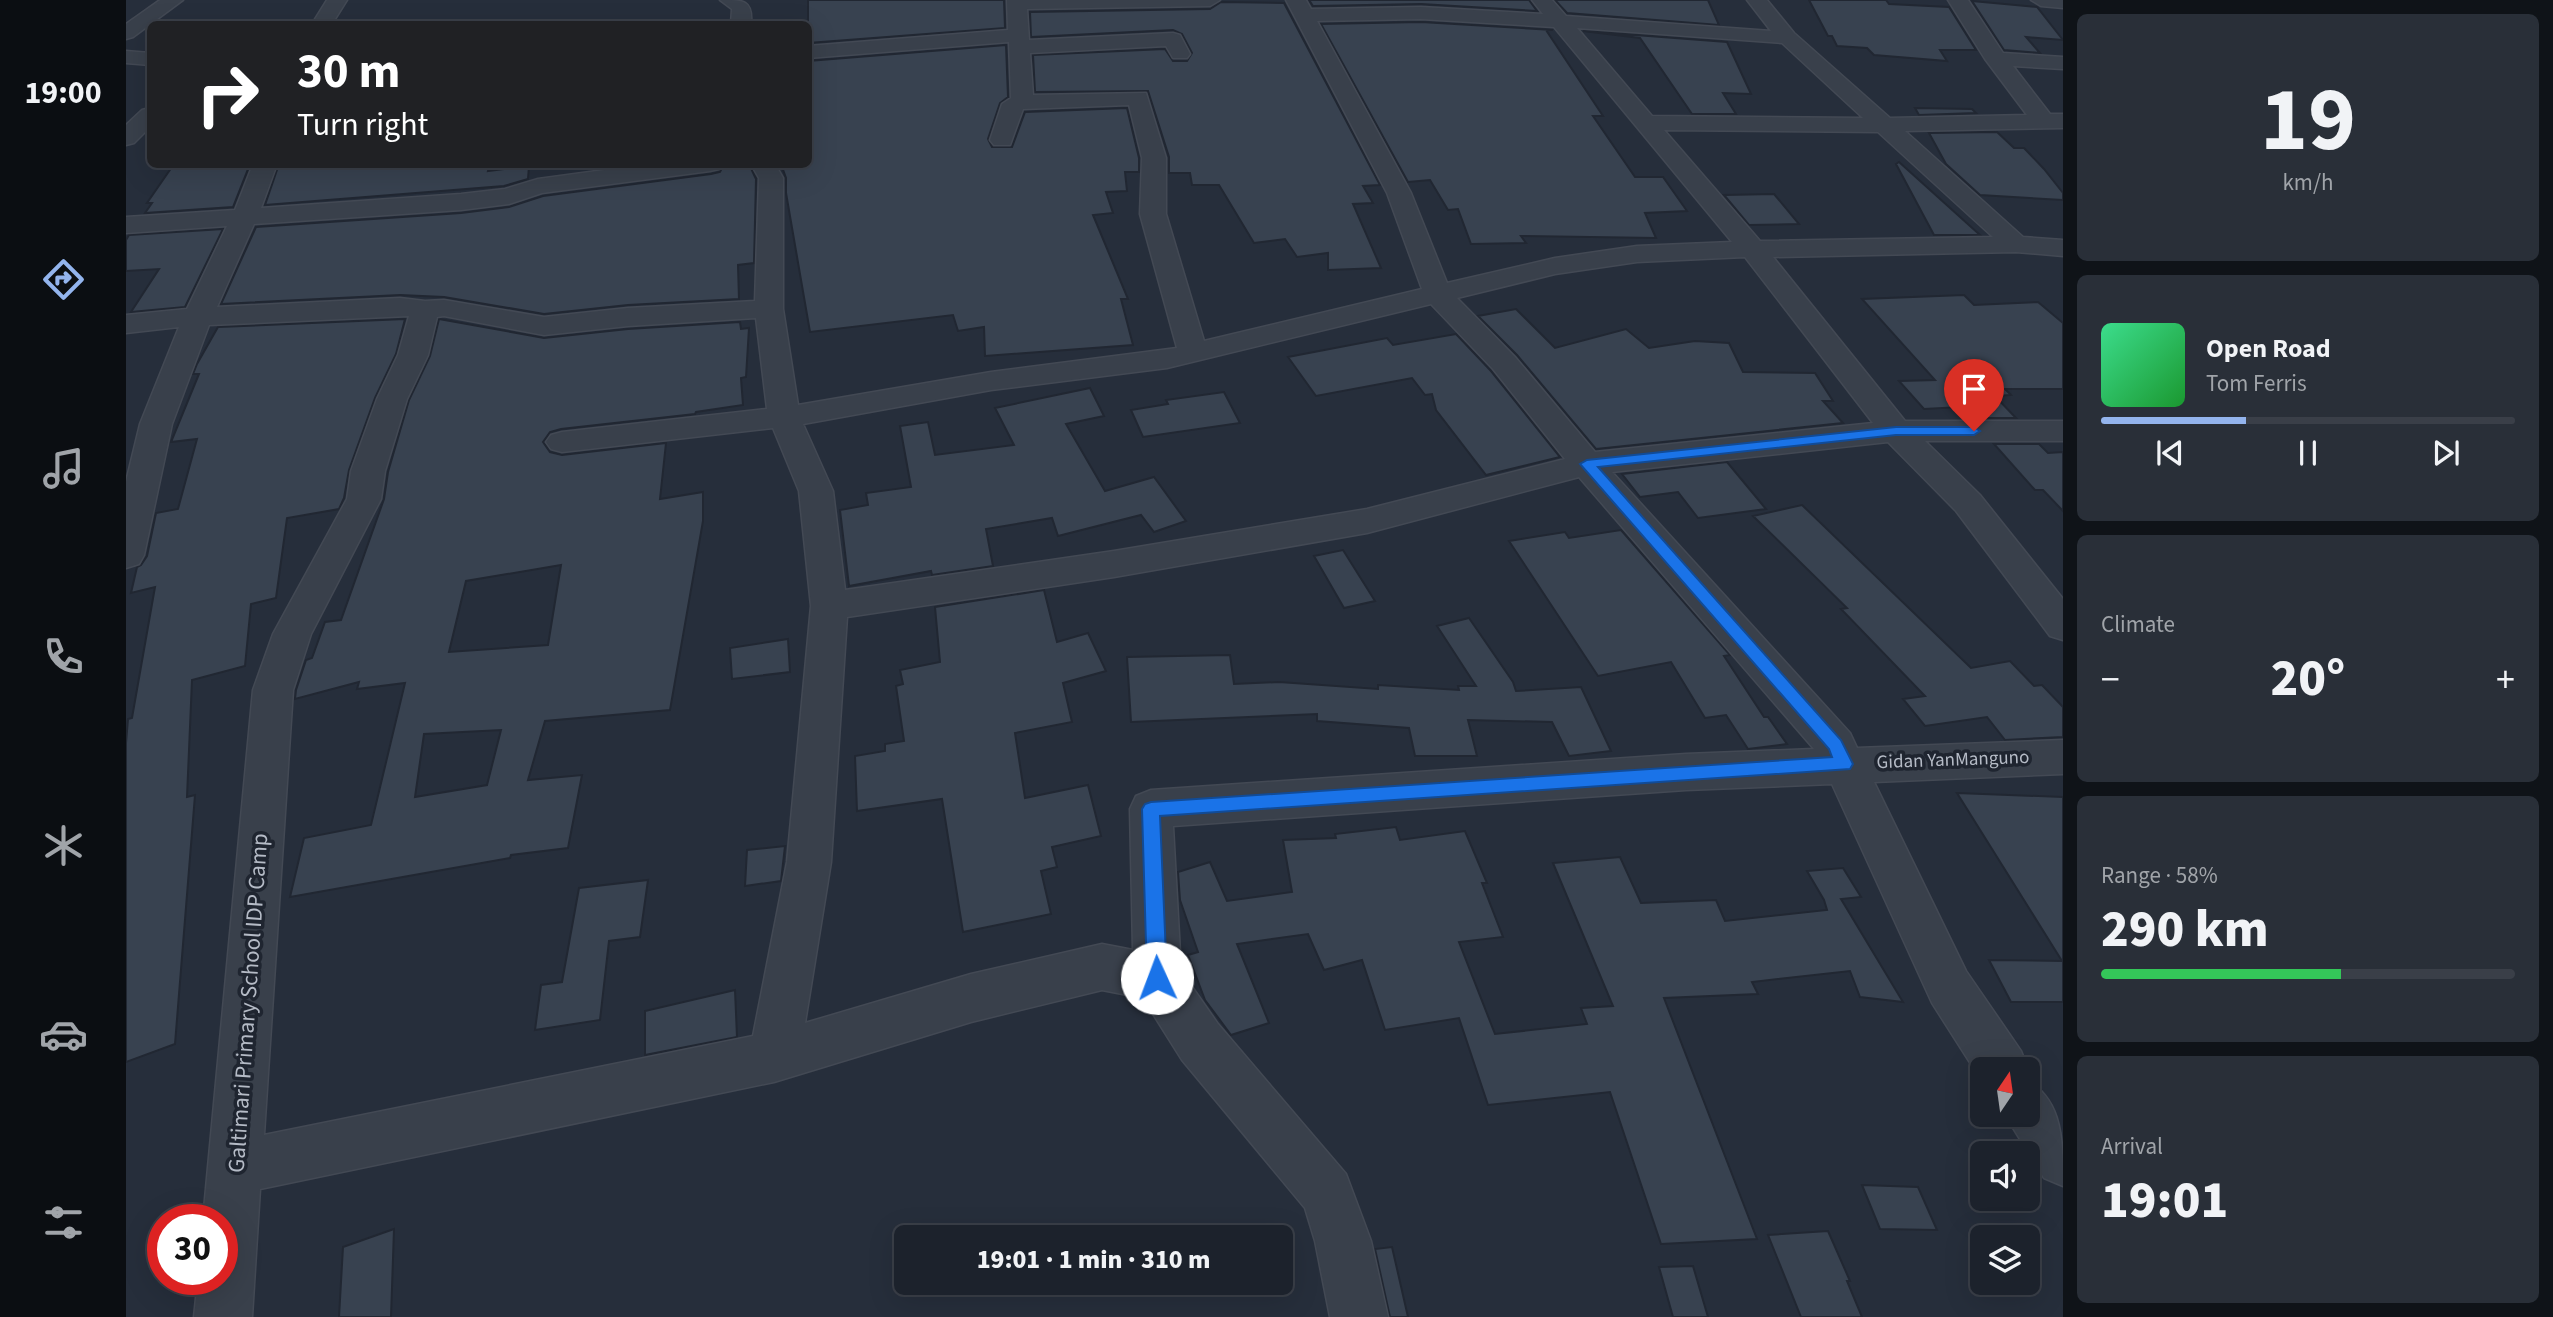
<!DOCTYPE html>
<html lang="en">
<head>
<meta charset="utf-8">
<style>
	body { margin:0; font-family:"Source Sans 3",sans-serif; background:#292f38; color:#f1f3f6; height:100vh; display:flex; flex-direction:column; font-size:26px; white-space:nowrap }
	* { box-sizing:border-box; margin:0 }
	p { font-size:23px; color:#a0a4a9 }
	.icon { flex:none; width:38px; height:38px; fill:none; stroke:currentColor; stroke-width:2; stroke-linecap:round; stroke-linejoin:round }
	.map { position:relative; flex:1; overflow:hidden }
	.side { display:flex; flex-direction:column; gap:14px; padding:14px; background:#0f1318; width:490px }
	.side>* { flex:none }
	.hud { position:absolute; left:21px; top:21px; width:665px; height:147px; border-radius:10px; box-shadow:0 7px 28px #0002,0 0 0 2px #3a3f48; background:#202124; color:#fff; overflow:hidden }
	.needle { width:46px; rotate:13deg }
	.tools { position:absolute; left:1844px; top:1057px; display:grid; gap:14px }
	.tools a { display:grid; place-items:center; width:70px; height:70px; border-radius:10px; background:#1c222c; box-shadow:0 7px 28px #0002,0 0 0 2px #3a3f48; font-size:35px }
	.speed { position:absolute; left:21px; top:1204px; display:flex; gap:14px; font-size:35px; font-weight:700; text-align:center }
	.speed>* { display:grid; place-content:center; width:91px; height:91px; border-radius:50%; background:#1c222c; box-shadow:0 7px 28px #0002,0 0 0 2px #3a3f48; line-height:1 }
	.speed .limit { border:10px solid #d22; background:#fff; color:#111 }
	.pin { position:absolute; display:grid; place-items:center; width:60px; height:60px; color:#fff; margin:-72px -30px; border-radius:50% 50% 50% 0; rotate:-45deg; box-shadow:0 0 7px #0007 }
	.pin .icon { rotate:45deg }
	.me { position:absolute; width:77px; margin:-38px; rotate:358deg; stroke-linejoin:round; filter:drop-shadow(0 0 5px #0008) }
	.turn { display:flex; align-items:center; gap:24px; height:147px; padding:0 35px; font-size:32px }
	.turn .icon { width:91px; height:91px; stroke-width:2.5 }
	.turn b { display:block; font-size:49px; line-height:60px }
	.big { font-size:52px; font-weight:800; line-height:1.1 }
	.side .tile { flex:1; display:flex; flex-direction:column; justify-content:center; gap:10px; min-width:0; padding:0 24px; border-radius:10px; background:#292f38 }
	.side .dial { align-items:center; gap:0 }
	.dial b { font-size:91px; line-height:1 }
	.song { display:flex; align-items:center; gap:21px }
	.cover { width:84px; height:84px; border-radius:10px; background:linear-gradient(135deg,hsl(150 70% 55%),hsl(130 70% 35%)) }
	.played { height:7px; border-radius:4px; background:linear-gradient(90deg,#93b4ed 35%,#3a3f48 35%) }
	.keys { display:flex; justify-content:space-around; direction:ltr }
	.heat { display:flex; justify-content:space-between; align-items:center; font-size:38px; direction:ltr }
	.charge { height:10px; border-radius:5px; background:linear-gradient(90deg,#34c759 58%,#3a3f48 0) }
	.trip { position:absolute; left:768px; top:1225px; width:399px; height:70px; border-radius:10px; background:#1c222c; box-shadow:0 7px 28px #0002,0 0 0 2px #3a3f48; font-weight:800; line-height:70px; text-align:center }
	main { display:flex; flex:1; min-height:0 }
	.menu { display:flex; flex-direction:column; width:126px; justify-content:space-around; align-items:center; background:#0b0e12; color:#a0a4a9 }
	.menu .icon { width:49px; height:49px }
	.menu .on { color:#93b4ed }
	.menu b { font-size:32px; color:#f1f3f6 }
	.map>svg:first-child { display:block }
</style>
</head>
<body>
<main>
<nav class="menu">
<b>19:00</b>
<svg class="icon on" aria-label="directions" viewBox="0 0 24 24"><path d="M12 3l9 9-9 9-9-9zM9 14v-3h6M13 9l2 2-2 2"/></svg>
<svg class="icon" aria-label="music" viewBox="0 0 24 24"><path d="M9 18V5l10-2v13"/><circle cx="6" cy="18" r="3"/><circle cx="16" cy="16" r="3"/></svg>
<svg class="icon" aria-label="phone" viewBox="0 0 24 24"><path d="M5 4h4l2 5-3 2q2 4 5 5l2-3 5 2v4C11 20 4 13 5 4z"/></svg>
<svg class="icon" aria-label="climate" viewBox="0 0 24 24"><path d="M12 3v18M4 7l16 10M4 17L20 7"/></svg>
<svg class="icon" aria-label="car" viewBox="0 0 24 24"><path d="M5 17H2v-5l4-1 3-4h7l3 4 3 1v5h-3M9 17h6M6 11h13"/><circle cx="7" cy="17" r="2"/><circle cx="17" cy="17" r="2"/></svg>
<svg class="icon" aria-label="filters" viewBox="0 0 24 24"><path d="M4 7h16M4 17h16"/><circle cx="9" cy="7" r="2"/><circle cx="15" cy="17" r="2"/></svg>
</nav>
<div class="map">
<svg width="1937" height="1317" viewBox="0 0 1937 1317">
	<rect width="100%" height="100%" fill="#262e3b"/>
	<path fill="#384250" stroke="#212732" stroke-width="2" fill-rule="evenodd" d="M 682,0 L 878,0 L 879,28 L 682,43 Z
		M 1183,0 L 1403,0 L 1411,11 L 1295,4 L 1187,6 Z
		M 1429,0 L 1582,0 L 1593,25 L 1441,13 Z
		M 1683,0 L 1760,0 L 1763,4 L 1823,7 L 1850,50 L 1814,50 L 1821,61 L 1748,55 L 1741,48 L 1711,46 L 1706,36 L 1702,36 Z
		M 1846,1 L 1911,7 L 1937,40 L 1900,37 L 1914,53 L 1878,50 Z
		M 1095,2 L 1158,3 L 1254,185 L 1237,186 L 1247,203 L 1227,204 L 1255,268 L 1202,270 L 1202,253 L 1171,257 L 1159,239 L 1128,243 L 1093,185 L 1066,185 L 1064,173 L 1043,173 L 1043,157 L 1022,91 L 909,92 L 907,55 L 1039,49 L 1047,61 L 1061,61 L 1066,53 L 1056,34 L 1047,30 L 905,37 L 904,12 L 1084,9 Z
		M 1295,22 L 1427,30 L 1420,30 L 1477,116 L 1467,116 L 1509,177 L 1537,177 L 1561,211 L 1519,213 L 1530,238 L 1395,236 L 1400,243 L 1345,244 L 1332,209 L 1322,210 L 1304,180 L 1282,182 L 1195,24 Z
		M 1457,31 L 1601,42 L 1625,94 L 1597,93 L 1610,114 L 1566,114 L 1514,38 Z
		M 880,45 L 882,97 L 874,103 L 862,139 L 866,147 L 886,147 L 899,112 L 1001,108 L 1013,158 L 1013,172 L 999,172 L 1001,191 L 980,192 L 987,213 L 967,215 L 1002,299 L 995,299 L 1007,345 L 859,356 L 858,327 L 832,331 L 827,315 L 684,332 L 660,193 L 660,178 L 655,164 L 682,164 L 682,61 Z
		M 1789,108 L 1846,109 L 1850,113 L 1793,115 Z
		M 1871,132 L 1888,148 L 1898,148 L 1918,169 L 1937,193 L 1937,200 L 1854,195 L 1820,164 L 1803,133 Z
		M 1773,162 L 1854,235 L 1808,235 L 1770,164 Z
		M 48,164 L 124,164 L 107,207 L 19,213 L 26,203 L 21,203 Z
		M 153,164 L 364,164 L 362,171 L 403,166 L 402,179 L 378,186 L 139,205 Z
		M 598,164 L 623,164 L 630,179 L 628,263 L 612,265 L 613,299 L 502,305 L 418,314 L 318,297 L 274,295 L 95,304 L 130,227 L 335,213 L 383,207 L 417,196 L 585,174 L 594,172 Z
		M 1648,194 L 1673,224 L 1623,225 L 1598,195 Z
		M 97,229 L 59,307 L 5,312 L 33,269 L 0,271 L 0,240 L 3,235 Z
		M 1838,295 L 1848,305 L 1912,302 L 1937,323 L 1937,389 L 1879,389 L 1885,395 L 1869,396 L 1890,418 L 1845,418 L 1835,407 L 1798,409 L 1773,381 L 1809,380 L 1736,299 Z
		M 1390,309 L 1429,348 L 1500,329 L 1523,348 L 1569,341 L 1603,343 L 1617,372 L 1689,373 L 1707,401 L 1697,401 L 1717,423 L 1470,449 L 1391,355 L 1352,316 Z
		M 279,319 L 270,354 L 249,398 L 223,470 L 218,498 L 213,509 L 161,518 L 150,598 L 125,604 L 119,666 L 66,680 L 61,797 L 69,795 L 49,1044 L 0,1062 L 0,743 L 2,719 L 6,718 L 29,587 L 5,593 L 11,567 L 15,565 L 21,556 L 30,513 L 52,509 L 71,439 L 45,442 L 73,374 L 67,374 L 71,364 L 92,327 Z
		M 313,319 L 418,338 L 502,329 L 614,322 L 615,329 L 623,328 L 620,377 L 615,378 L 617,405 L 570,412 L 569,414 L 435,429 L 424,432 L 417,442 L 424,452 L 436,455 L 540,443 L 534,499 L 577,492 L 577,521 L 544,710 L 419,721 L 402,780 L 456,775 L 442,848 L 385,855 L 384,858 L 164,897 L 178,838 L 245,825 L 279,683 L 231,689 L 233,682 L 169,699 L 170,690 L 180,660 L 186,658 L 199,622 L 215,620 L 258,499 L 262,472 L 283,400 L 304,356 ZM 435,565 L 422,645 L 323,652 L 340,581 ZM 375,730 L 361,785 L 289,797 L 298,734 Z
		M 1330,334 L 1365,371 L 1434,457 L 1360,475 L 1310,410 L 1306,394 L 1299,395 L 1286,378 L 1190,396 L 1162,357 L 1261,338 L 1267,345 Z
		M 964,388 L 978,416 L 940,424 L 979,491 L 1028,477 L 1060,521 L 1028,532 L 1015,515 L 932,536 L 926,518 L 860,529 L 867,566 L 806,575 L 805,571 L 723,586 L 714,510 L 742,505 L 740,493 L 785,487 L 774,426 L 802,422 L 809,455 L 888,445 L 869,408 Z
		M 1098,392 L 1114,423 L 1017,437 L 1005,410 L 1042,404 L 1040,400 Z
		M 1868,444 L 1913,444 L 1922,453 L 1937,452 L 1937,511 L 1917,490 L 1909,490 Z
		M 1601,462 L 1640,509 L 1572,518 L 1552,492 L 1514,497 L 1496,474 Z
		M 1676,505 L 1845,668 L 1884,661 L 1908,686 L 1916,685 L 1937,707 L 1937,737 L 1879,740 L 1861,717 L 1799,726 L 1777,699 L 1799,696 L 1715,609 L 1721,608 L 1627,516 Z
		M 1495,530 L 1604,655 L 1598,656 L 1638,717 L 1642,717 L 1661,744 L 1622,749 L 1600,715 L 1579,718 L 1545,662 L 1472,676 L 1383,541 L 1439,532 L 1443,538 Z
		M 1217,550 L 1249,601 L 1218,608 L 1188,556 Z
		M 918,590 L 931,642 L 962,633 L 980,671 L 937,683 L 946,722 L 889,733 L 899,798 L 962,785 L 975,836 L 926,847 L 931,867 L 915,871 L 925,914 L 837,932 L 816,799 L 731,811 L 729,756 L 759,751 L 759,744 L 778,741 L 770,686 L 777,684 L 774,670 L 814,662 L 809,607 Z
		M 1343,618 L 1387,682 L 1390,691 L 1455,687 L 1485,751 L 1443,756 L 1426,722 L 1342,720 L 1351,756 L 1289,756 L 1283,728 L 1191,721 L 1191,714 L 1005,722 L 1001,657 L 1104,655 L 1108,684 L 1153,682 L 1252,689 L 1252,685 L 1333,690 L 1332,686 L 1350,686 L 1311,626 Z
		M 662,639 L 664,672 L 606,679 L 604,648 Z
		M 1831,793 L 1937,797 L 1937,1002 L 1885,1002 L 1863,960 L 1936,961 Z
		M 1270,827 L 1274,840 L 1339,831 L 1361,883 L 1356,883 L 1377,937 L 1333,942 L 1369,1034 L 1461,1024 L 1455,1008 L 1487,1006 L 1427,863 L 1494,857 L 1515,903 L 1590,900 L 1599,921 L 1701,910 L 1698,900 L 1681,871 L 1717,868 L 1735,897 L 1715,899 L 1777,1002 L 1734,997 L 1724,971 L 1626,982 L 1632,994 L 1538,998 L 1631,1239 L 1535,1244 L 1484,1092 L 1362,1105 L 1333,1018 L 1259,1030 L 1236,960 L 1198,970 L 1182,934 L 1111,944 L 1143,1023 L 1105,1035 L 1079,1000 L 1062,955 L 1072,952 L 1054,900 L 1052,872 L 1084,862 L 1101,901 L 1166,892 L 1157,840 L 1210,838 L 1209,834 Z
		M 659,846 L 655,881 L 619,886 L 621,850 Z
		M 522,880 L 514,937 L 483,941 L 474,1020 L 409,1030 L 415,985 L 436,982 L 453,888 Z
		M 609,990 L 611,1037 L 519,1055 L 519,1011 Z
		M 1736,1185 L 1792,1187 L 1811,1230 L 1754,1229 Z
		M 268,1229 L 265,1317 L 213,1317 L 217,1247 Z
		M 1702,1231 L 1724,1281 L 1721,1281 L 1736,1317 L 1675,1317 L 1642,1235 Z
		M 1266,1247 L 1282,1317 L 1264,1317 L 1249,1249 Z
		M 1567,1266 L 1582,1317 L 1547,1317 L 1533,1267 Z"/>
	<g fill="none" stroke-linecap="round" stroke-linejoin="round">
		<defs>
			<path id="minor" d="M 34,0 L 57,0 L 7,37 L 0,39 L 0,24 Z
				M 201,0 L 221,0 L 206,24 L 186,24 Z
				M 594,0 C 618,0 627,0 625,24 L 605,24 L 606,9 Z
				M 881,0 L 1094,0 L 1084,6 L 901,9 L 903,40 L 1047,33 L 1054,35 L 1064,54 L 1061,58 L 1047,58 L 1040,46 L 904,53 L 907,95 L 1020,93 L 1040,158 L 1040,214 L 1078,341 L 1296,289 L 1261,193 L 1160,0 L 1180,0 L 1185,9 L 1295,7 L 1417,14 L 1406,0 L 1426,0 L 1440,16 L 1645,31 L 1621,0 L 1641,0 L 1668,33 L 1764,118 L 1901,115 L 1859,59 L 1822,0 L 1842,0 L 1877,53 L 1937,57 L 1937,69 L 1887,66 L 1924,114 L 1937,114 L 1937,128 L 1779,131 L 1897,237 L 1937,240 L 1937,256 L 1890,252 L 1647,257 L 1779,421 L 1937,421 L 1937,441 L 1799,441 L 1854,495 L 1937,599 L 1937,640 L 1924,636 L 1830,511 L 1762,442 L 1486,472 L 1724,733 L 1731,748 L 1937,740 L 1937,774 L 1748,782 L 1840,971 L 1895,1051 L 1902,1069 L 1857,1069 L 1857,1083 L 1806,1003 L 1706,784 L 1560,790 L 1047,826 L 1055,971 L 1092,1024 L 1220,1174 L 1245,1241 L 1262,1317 L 1204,1317 L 1189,1241 L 1179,1208 L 1056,1060 L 1017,998 L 976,990 L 845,1022 L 648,1082 L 134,1189 L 126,1317 L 68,1317 L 72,1279 L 96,1279 L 96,1220 L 77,1220 L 127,690 L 147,634 L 221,499 L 225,471 L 251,399 L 272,355 L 283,316 L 83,325 L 46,424 L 18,555 L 13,564 L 0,568 L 0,482 L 14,424 L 53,327 L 0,333 L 0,315 L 61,309 L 101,226 L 0,233 L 0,217 L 109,210 L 127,164 L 151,164 L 135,208 L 335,194 L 379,189 L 412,179 L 523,164 L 596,164 L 593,169 L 584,171 L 416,193 L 383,204 L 335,210 L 128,224 L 91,307 L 274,298 L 299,301 L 318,300 L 418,317 L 502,308 L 629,301 L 633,178 L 625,164 L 649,164 L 657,178 L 657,309 L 672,405 L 865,372 L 1051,348 L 1014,214 L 1016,158 L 1003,105 L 897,109 L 884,145 L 868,145 L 864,140 L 876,104 L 885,98 L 883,42 L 682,58 L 682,46 L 882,30 ZM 1295,19 L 1428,27 L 1606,242 L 1511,246 L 1429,258 L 1321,283 L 1285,193 L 1191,21 ZM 1451,28 L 1656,43 L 1737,118 L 1526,116 ZM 1538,130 L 1752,132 L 1867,237 L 1634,241 ZM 1619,257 L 1747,423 L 1469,452 L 1389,357 L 1331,298 L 1429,274 L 1511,262 ZM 1305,304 L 1367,369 L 1439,459 L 1241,509 L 988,551 L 719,590 L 707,491 L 677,424 L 865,390 L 1041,368 ZM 318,316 L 418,335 L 502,326 L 630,318 L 641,409 L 436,432 L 425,435 L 420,442 L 425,449 L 436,452 L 647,428 L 673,491 L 685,606 L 661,862 L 627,1036 L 138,1135 L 167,690 L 185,634 L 255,499 L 259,471 L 281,399 L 302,355 L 311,317 ZM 1453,477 L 1688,749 L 1560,754 L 1025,790 L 1010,796 L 1004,809 L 1007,950 L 976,944 L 845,974 L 679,1023 L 705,862 L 721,617 L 988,577 L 1241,533 Z
				M 1905,0 L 1937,0 L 1937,8 L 1915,6 Z
				M 0,51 L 24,53 L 24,65 L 0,63 Z
				M 24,108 L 24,127 L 8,143 L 0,145 L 0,125 L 16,110 Z
				M 1902,1081 C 1937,1101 1937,1142 1937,1186 L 1918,1178 L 1879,1115 L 1902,1115 Z"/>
		</defs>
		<use href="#minor" stroke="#434954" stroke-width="3"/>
		<use href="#minor" fill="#39404b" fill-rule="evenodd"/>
	</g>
	<path fill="#1a73e8" stroke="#114b97" stroke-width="2" d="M 1770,427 L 1848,427 L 1854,431 L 1848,435 L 1770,435 L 1472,467 L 1715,740 L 1727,764 L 1724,769 L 1034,816 L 1041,978 L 1038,984 L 1031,987 L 1024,984 L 1021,978 L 1016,809 L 1019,804 L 1025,802 L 1706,757 L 1703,749 L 1454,464 L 1461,460 Z"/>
	<g text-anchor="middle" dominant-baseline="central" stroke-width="7" stroke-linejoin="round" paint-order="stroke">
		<g font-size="19" fill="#b5bbc6" stroke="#1f2530">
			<text transform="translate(1827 760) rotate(-2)">Gidan YanManguno</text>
		</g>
		<g font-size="23" fill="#b5bbc6" stroke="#1f2530">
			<text transform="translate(122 1003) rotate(-86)">Galtimari Primary School IDP Camp</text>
		</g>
	</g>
</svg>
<div class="tools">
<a><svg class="needle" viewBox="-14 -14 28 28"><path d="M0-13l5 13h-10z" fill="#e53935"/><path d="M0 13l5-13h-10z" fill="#a0a4a9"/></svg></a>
<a><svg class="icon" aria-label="sound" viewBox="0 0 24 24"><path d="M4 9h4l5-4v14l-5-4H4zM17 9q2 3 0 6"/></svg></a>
<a><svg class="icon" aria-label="layers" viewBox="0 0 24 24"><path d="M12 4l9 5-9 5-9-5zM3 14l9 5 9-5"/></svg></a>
</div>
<div class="speed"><div class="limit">30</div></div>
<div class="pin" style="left:1848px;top:431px;background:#d93025"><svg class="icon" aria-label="arrive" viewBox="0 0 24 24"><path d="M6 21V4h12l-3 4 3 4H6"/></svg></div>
<svg class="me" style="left:1031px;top:978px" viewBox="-20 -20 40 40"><circle r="19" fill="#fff"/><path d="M0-13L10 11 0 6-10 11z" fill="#1a73e8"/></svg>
<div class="trip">19:01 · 1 min · 310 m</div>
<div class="hud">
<div class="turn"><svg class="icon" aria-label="right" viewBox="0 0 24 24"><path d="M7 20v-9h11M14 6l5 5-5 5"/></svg><div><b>30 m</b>Turn right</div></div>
</div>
</div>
<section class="side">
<div class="tile dial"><b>19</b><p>km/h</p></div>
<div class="tile">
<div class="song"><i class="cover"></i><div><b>Open Road</b><p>Tom Ferris</p></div></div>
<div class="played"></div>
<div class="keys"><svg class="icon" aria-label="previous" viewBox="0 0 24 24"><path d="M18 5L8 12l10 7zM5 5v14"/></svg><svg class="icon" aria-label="pause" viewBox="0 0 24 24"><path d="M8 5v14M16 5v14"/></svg><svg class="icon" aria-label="next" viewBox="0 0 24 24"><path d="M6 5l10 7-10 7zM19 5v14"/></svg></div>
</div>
<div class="tile"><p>Climate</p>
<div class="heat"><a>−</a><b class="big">20°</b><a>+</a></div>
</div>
<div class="tile"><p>Range · 58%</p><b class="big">290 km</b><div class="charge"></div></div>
<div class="tile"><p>Arrival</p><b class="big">19:01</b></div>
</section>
</main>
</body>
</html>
